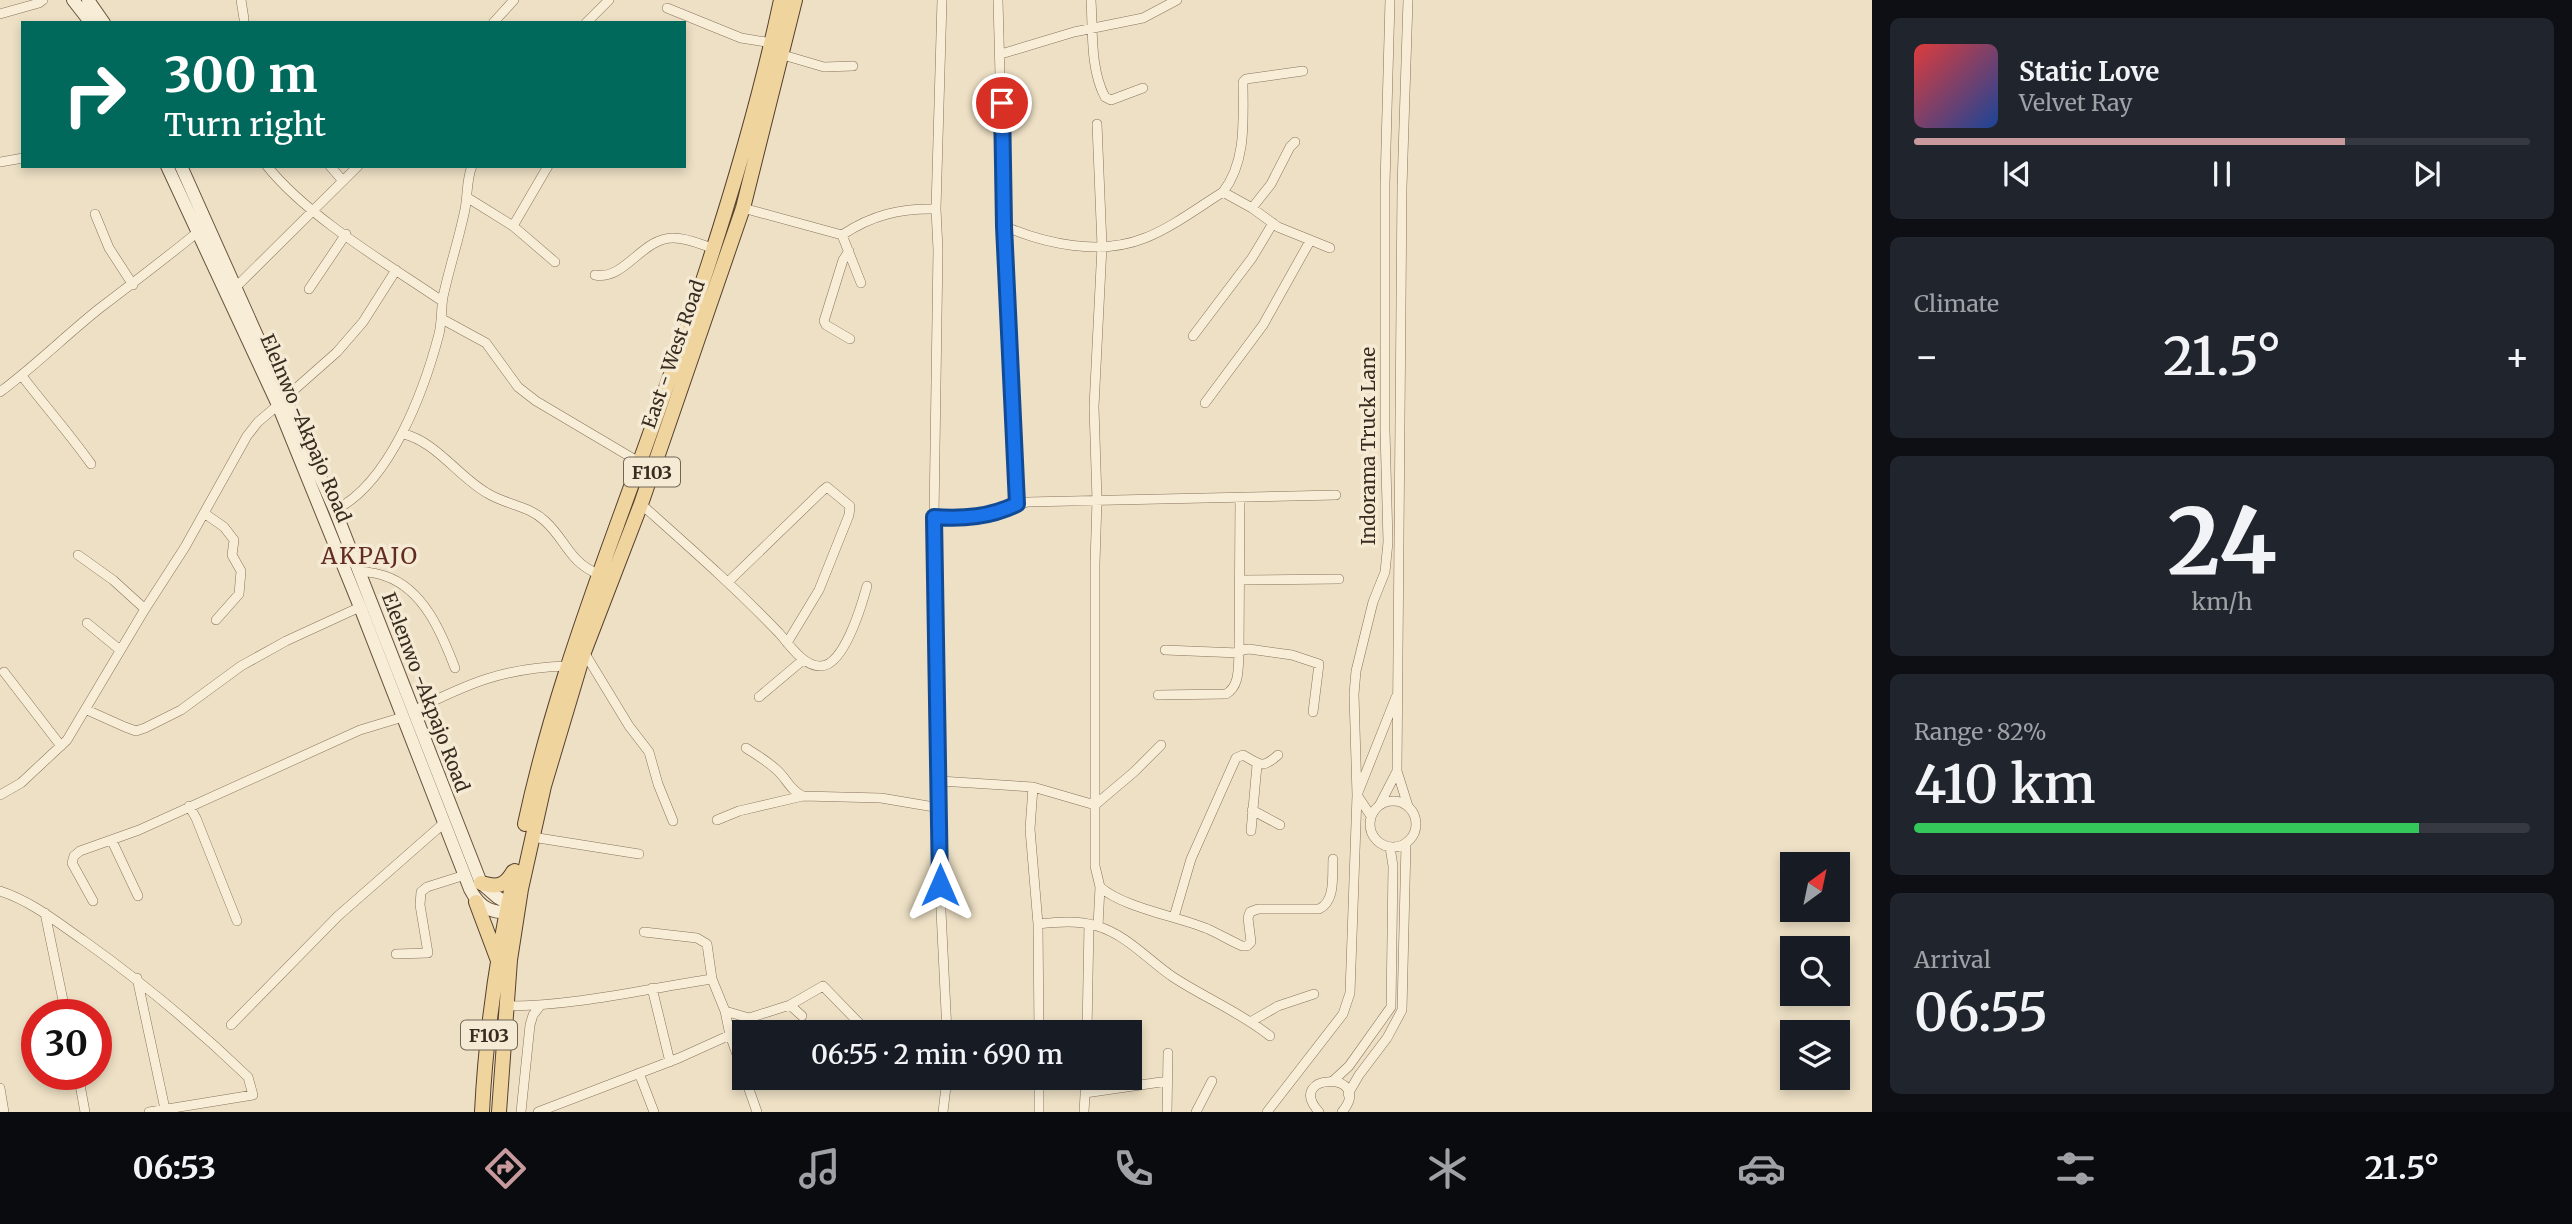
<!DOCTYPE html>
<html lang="en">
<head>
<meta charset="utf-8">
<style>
	body { margin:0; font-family:Merriweather,serif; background:#20242c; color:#f1f3f6; height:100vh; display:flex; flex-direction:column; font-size:26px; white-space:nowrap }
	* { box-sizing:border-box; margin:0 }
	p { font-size:23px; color:#9ea1a6 }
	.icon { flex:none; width:38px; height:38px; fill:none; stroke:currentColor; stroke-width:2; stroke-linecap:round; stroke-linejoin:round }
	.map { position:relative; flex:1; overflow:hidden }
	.details { display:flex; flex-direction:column; gap:18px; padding:18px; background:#0d0f14; width:700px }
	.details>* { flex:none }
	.guide { position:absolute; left:21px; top:21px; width:665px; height:147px; border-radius:0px; box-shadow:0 4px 10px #0003; background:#00695c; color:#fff; overflow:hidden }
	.needle { width:46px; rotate:33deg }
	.controls { position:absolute; left:1780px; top:852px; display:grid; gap:14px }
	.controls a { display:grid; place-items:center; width:70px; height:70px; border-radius:0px; background:#171b24; box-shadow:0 4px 10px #0003; font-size:35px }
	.speed { position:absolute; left:21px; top:999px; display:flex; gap:14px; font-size:35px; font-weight:700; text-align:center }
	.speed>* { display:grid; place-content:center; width:91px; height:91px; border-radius:50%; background:#171b24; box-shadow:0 4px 10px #0003; line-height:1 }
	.speed .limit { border:10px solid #d22; background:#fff; color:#111 }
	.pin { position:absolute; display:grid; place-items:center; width:60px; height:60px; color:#fff; margin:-30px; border:4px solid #fff; border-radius:50%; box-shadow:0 2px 7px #0007 }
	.me { position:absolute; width:77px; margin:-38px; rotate:0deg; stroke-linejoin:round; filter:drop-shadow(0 0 5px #0008) }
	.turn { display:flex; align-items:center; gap:24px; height:147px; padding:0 28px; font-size:32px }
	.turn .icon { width:91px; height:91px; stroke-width:2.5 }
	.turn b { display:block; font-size:49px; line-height:60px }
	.big { font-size:52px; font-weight:600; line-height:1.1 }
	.details .card { flex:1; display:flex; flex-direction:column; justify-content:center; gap:10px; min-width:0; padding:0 24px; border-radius:10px; background:#20242c }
	.details .dial { align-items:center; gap:0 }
	.dial b { font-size:91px; line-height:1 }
	.song { display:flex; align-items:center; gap:21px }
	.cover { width:84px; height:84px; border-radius:10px; background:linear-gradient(135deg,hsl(0 70% 55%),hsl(220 70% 35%)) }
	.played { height:7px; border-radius:4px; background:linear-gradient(90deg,#c89a9d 70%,#363941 70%) }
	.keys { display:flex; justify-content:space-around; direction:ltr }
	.heat { display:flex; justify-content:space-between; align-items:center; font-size:38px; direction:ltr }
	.charge { height:10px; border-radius:5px; background:linear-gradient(90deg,#34c759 82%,#363941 0) }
	.trip { position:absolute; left:732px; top:1020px; width:410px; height:70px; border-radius:0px; background:#171b24; box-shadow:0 4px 10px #0003; font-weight:600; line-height:70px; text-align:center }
	.tab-bar { display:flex; height:112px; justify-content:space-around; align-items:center; background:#090b0e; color:#9ea1a6 }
	.tab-bar .icon { width:49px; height:49px }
	.tab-bar .selected { color:#c89a9d }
	.tab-bar b { font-size:32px; color:#f1f3f6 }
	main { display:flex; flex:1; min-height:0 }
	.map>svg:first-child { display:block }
</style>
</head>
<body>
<main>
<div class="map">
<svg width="1872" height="1112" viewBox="0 0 1872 1112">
	<rect width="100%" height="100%" fill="#ede0c5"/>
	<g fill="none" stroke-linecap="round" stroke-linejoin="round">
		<defs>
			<path id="minor" d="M 241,0 L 244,19
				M 942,0 L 936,209 L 938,250 L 934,517 L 941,911 L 947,1032
				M 998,0 L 1004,226 L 1017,504
				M 1091,0 C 1093,31 1090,69 1105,97 L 1111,100 L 1143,88
				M 1408,0 L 1402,187 L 1397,771 L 1408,806
				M 667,8 L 741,38 L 772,43
				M 0,14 L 39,3 L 43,0
				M 493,23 L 514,0
				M 586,23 L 609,0
				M 1001,54 L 1074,32 L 1143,18 L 1177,0
				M 783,55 L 824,67 L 853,66
				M 1097,124 L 1102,246 L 1094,407 L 1097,500 L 1095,564 L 1095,866 L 1100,887 L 1098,926
				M 0,162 L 23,158
				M 267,166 C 309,218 386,263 442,301
				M 330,166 L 343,181
				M 1223,192 L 1252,208 L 1278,227 L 1330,248
				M 468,198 L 513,226 L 555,262
				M 743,208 L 842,235 C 872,215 901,208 936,209
				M 1252,208 L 1271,184 L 1290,147 L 1295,142
				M 95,214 L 109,248 L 133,285
				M 513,226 L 548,166
				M 1004,226 C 1045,244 1100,256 1145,238 C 1171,228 1199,207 1223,192 C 1247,161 1243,119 1243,82 L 1246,79 L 1303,71
				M 842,235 L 861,283
				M 849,251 L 843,260 L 824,321 L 826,325 L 850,339
				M 595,275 C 625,281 642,237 674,238 C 687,238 700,244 712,248
				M 235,288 L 358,166
				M 309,289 L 346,234
				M 442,319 L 486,343 L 518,387 L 536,401 L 639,462
				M 1193,336 L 1252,258 L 1273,223
				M 22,376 C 45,406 69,433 91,464
				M 0,392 C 35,366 66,335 100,308 C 133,283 166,258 199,231
				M 285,398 L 337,352 L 363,322 L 396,270
				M 1205,403 L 1263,325 L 1310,241
				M 403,434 C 434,440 460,478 487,493 C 506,505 528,505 545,521 C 566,540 569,562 598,574
				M 641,504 C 688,546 735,587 779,633 C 789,644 803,666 820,666 C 844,667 862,604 867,586
				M 335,510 C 390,483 424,391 439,334 C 442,322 441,309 443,297 C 449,269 458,242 464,214 C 468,199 466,180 472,166
				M 204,513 L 224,527 L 234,540 L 232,555 L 241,571 L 239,594 L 216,620
				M 934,517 L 980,516 L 999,513 L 1027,502 L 1336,495
				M 78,555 L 113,580 L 145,609
				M 358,571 C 367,572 377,573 385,576 C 424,589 442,634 455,668
				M 1241,580 L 1339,579
				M 728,582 L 822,491 L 827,487 L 850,506 L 849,515 L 819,590 L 787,643
				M 87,623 L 120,650
				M 1165,650 L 1239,653 L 1242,650 L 1249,649 L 1292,655 L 1319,664 L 1313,712
				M 584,652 L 629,726 L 649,752 L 658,784 L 673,821
				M 4,672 L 61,746
				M 1158,695 L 1226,694 C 1240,686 1238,668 1239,653 L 1240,498
				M 759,697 L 803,660
				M 87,710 L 125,727 L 136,731 L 145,728 L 181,710 L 241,666 L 286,641 L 360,607
				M 413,711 C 469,683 503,668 567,666
				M 746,748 C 757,755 769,762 779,772 C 787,780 791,791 803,796 L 881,798 L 940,808
				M 940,781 L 1033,787 L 1095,805
				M 1033,787 L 1030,829 L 1038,924 L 1039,1032
				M 0,795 L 21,783 L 67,740 L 145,609 L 185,547 L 247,436 L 258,422 L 278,405
				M1370 824a23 23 0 1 1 46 0a23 23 0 1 1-46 0Z
				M 1380,804 L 1397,771
				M 1095,805 L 1134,772 L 1161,745
				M 189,806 L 196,818 L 237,921
				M 1252,810 L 1280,825
				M 1371,816 L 1357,795 L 1396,697
				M 717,820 L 739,811 L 803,796
				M 1251,831 L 1257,765
				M 532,837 L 639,854
				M 112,841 L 138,896
				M 1100,887 C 1124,908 1177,916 1208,929 C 1219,934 1231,941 1242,946 L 1247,946 L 1251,942 L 1248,918 L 1250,912 L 1258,909 L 1319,909 C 1336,901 1332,875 1333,859
				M 0,891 C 31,901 57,922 83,940 C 142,982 196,1027 248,1077 L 253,1095 L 149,1112
				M 93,901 L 72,863 L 74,856 L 80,851 L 139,830 L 360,730 L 403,717
				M 45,913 L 66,1015
				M 1174,917 L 1191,859 L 1236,758 L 1243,755 C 1260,764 1261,770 1278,755
				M 1038,924 C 1057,922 1078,920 1097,926 C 1127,935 1148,960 1173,977 C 1205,998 1240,1012 1270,1036
				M 644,932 L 697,938 L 707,944 L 712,979 L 725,1011 L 730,1035 L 744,1074
				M 396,954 L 428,953 L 420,905 L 421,892 L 427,887 L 465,875
				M 137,978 L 165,1109
				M 652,988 L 670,1062
				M 790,1005 L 823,986 L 860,1024
				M 507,1006 C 576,1006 644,989 712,979
				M 725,1011 L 749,1018 L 790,1005 L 802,1016
				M 1252,1021 L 1278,1006 L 1314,994
				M 231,1025 L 338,916 L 444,823
				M 1087,1032 L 1089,924
				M 639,1073 L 654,1112
				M 78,1074 L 85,1112
				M 745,1078 L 757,1112
				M 1334,1080 L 1349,1066 L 1391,1007 L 1393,866 L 1390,847
				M 0,1088 L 4,1112
				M 1085,1093 L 1168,1081
				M 1348,1094 L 1359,1075 L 1387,1038 L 1402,1010 L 1406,844
				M 521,1112 L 530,1025 L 533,1015 L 540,1006
				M 538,1112 L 679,1058 L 730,1035 L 749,1018
				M 943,1112 L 947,1078
				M 1039,1112 L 1039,1078
				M 1084,1112 L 1086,1078
				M 1167,1112 L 1168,1053
				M 1196,1112 L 1212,1081
				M 1267,1112 L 1343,1014 L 1350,993 L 1357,795 L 1354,694 L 1356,671 L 1373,602 L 1385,572 L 1388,542 L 1385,430 L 1385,184 L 1390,0
				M 1319,1112 C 1283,1072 1376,1071 1342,1112"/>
			<path id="secondary" d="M 73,0 L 91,23
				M 88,0 L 104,23
				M 167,166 L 278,405 L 360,607 L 470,889 C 480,909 493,914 515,912
				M 181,166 L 335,510 L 481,883 L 497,897 L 514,907"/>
			<path id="primary" d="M 525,824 C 547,721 581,624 617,525 C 679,354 743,179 781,0
				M 481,883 C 497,888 505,886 513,872
				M 476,902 L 497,958
				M 482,1112 C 486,1031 498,950 515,871
				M 499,1112 L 510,960 L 521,889 L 544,786 L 584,652 L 641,504 L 743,208 L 795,0"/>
		</defs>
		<use href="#minor" stroke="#88725c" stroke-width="10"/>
		<use href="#secondary" stroke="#69533f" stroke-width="14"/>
		<use href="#primary" stroke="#564030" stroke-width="16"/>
		<use href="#minor" stroke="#f8eed8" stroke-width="9"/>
		<use href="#secondary" stroke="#f8eed8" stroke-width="12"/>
		<use href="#primary" stroke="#efd49e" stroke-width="14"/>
	</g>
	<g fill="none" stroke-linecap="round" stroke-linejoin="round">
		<defs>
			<path id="route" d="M 940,885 L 934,517 C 964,519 990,517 1017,504 L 1004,226 L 1002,103"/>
		</defs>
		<use href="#route" stroke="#114b97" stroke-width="18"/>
		<use href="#route" stroke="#1a73e8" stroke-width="12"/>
	</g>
	<g text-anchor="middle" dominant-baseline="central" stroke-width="7" stroke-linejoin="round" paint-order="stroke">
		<g fill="#f5ebd5" stroke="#716556" stroke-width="2">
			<rect x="624" y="457.5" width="56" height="29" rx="5"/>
			<rect x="461" y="1020.5" width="56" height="29" rx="5"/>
		</g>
		<g font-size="18" font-weight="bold" fill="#382b1f">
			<text x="652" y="472">F103</text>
			<text x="489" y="1035">F103</text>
		</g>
		<g font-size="19" fill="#382b1f" stroke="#f5ebd5">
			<text transform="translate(673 354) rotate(-71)">East - West Road</text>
			<text transform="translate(306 428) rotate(67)">Elelnwo -Akpajo Road</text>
			<text transform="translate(1368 446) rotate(-90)">Indorama Truck Lane</text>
			<text transform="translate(426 692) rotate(69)">Elelenwo -Akpajo Road</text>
		</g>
		<g font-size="23" letter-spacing="2" fill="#632c20" stroke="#f5ebd5">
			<text x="370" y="555">AKPAJO</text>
		</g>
	</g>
</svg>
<div class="controls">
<a><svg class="needle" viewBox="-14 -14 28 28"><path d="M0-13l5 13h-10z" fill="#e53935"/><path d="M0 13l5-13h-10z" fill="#9ea1a6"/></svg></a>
<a><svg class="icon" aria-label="search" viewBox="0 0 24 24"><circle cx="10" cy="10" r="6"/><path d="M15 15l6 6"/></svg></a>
<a><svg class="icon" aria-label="layers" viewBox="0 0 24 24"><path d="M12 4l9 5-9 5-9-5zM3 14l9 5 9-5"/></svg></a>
</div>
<div class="speed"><div class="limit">30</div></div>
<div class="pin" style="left:1002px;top:103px;background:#d93025"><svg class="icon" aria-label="arrive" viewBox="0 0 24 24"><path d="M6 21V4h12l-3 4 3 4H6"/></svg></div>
<svg class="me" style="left:940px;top:885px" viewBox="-20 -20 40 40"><path d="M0-17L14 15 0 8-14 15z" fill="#1a73e8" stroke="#fff" stroke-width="4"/></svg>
<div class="trip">06:55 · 2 min · 690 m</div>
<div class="guide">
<div class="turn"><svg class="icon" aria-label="right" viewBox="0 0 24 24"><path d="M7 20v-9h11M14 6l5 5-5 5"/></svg><div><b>300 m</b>Turn right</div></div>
</div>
</div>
<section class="details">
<div class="card">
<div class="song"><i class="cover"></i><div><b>Static Love</b><p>Velvet Ray</p></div></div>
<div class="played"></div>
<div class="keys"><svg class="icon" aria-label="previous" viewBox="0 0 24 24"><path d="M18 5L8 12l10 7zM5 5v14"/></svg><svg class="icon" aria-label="pause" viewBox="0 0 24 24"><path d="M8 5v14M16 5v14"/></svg><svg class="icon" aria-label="next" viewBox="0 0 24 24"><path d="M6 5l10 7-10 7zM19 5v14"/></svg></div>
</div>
<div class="card"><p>Climate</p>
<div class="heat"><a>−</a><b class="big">21.5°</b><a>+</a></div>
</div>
<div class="card dial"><b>24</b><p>km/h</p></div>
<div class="card"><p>Range · 82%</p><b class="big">410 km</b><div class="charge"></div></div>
<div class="card"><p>Arrival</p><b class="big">06:55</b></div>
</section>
</main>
<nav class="tab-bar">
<b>06:53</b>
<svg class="icon selected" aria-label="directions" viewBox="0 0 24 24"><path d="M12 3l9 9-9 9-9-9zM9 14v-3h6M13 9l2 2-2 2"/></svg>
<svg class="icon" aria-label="music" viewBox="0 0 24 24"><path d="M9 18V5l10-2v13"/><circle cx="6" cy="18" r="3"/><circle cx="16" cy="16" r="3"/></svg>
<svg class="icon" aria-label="phone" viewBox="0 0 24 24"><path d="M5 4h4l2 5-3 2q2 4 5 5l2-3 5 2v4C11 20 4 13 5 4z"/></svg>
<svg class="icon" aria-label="climate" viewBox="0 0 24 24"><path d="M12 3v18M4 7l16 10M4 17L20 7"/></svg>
<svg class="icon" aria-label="car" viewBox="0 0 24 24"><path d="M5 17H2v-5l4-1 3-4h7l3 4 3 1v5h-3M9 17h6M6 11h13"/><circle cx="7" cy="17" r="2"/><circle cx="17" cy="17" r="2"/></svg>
<svg class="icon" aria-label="filters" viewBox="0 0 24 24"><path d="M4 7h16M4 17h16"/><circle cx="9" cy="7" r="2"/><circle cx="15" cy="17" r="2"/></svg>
<b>21.5°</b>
</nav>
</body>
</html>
